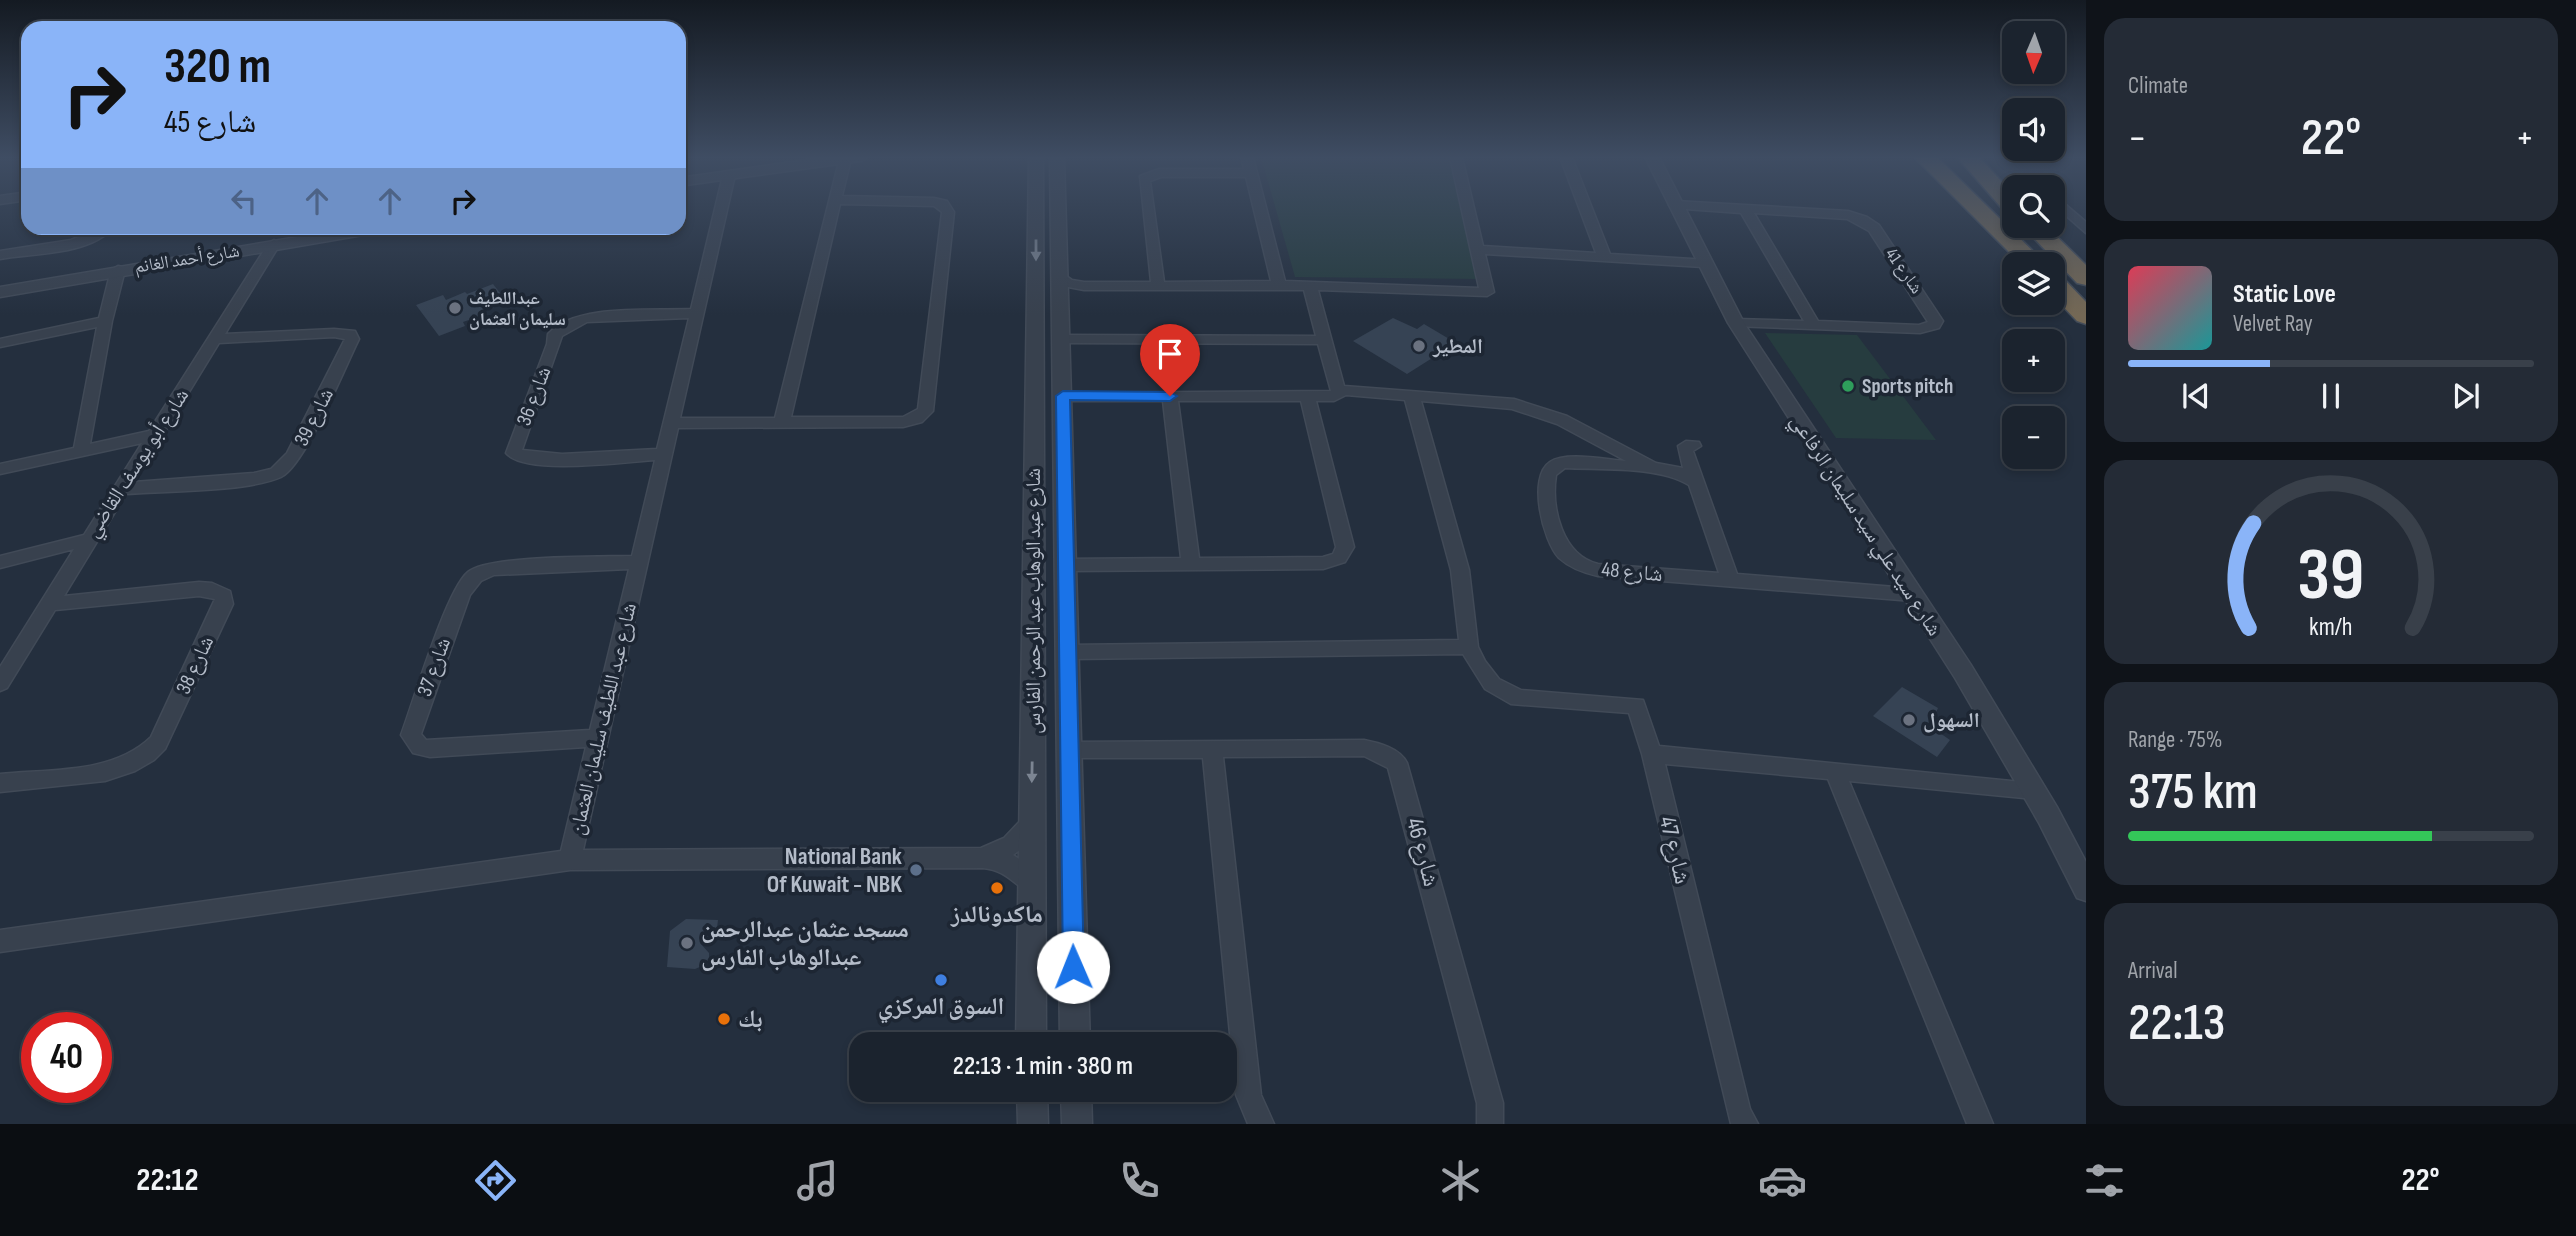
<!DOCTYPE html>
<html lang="en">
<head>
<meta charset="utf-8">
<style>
	body { margin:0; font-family:"Sofia Sans Condensed","Noto Naskh Arabic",sans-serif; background:#242b36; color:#f1f3f6; height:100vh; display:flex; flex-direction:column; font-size:26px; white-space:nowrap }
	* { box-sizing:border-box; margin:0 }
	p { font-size:23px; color:#a0a4aa }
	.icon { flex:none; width:38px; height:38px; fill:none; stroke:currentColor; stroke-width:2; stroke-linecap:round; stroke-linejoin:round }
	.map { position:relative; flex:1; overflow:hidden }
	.side { display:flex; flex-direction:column; gap:18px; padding:18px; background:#0f1319; width:490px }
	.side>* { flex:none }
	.top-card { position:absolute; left:21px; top:21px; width:665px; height:214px; border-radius:21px; box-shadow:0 4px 10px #0003,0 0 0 2px #39404a; background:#8ab4f8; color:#111; overflow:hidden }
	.needle { width:46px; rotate:182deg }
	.fabs { position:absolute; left:2002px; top:21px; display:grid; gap:14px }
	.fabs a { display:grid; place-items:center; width:63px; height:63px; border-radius:14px; background:#1b232e; box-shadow:0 4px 10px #0003,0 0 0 2px #39404a; font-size:35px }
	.speed { position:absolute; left:21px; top:1012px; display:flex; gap:14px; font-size:35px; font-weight:700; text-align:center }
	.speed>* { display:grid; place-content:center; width:91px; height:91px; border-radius:50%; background:#1b232e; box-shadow:0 4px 10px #0003,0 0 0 2px #39404a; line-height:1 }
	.speed .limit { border:10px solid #d22; background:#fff; color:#111 }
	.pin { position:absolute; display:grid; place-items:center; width:60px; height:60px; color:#fff; margin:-72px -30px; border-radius:50% 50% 50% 0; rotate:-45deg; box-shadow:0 0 7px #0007 }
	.pin .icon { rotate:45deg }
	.me { position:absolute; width:77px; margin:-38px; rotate:359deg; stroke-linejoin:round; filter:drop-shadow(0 0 5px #0008) }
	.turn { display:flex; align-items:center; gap:24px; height:147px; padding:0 28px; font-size:32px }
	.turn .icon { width:91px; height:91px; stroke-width:2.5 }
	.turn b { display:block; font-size:49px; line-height:60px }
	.lanes { display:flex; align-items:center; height:66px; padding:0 28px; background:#0003; justify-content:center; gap:35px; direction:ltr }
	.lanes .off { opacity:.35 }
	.big { font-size:52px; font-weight:600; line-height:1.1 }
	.side .tile { flex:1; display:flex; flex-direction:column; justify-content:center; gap:10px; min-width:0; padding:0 24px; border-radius:21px; background:#242b36 }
	.side .dial { align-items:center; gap:0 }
	.dial svg { height:182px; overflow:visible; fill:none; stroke:#39404a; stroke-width:7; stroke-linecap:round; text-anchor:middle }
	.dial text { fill:#f1f3f6; stroke:none }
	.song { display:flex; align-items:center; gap:21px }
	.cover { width:84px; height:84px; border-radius:10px; background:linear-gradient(135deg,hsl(350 70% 55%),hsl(180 70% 35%)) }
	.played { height:7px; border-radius:4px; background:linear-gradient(90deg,#8ab4f8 35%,#39404a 35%) }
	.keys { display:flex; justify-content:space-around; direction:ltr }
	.heat { display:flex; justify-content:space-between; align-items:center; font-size:38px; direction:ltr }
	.charge { height:10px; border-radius:5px; background:linear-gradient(90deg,#34c759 75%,#39404a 0) }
	.trip { position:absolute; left:849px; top:1032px; width:388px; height:70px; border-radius:21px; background:#1b232e; box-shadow:0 4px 10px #0003,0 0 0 2px #39404a; font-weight:600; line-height:70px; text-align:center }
	.tabs { display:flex; height:112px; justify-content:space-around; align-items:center; background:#0b0e12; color:#a0a4aa }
	.tabs .icon { width:49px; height:49px }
	.tabs .current { color:#8ab4f8 }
	.tabs b { font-size:32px; color:#f1f3f6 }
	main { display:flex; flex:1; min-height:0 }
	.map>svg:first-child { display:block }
</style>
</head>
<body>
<main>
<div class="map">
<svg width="2086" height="1124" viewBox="0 0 2086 1124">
	<rect width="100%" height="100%" fill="#242f3e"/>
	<path fill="#263c3f" d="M 1261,157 L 1449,157 L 1479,279 L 1295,277 Z
		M 1765,333 L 1857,335 L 1936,440 L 1836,438 Z"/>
	<path fill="#364354" d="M 493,284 L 507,302 L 484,311 L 486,314 L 463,322 L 465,326 L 439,336 L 416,305 L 443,295 L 446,300 L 465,292 L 467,294 Z
		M 1393,318 L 1417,329 L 1424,324 L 1456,343 L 1407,374 L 1353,341 Z
		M 1902,687 L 1938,708 L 1934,717 L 1943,723 L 1937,731 L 1950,740 L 1937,757 L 1873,716 Z
		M 686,919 L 718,920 L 716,936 L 700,943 L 709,953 L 709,963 L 695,969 L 667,967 L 670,931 Z"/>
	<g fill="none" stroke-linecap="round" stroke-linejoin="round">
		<defs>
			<path id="minor" d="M 840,157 L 851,159 L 842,196 L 934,198 L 947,201 L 954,212 L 933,411 L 922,422 L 903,427 L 678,428 L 583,850 L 981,848 L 1004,838 L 1023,818 L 1031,816 L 1039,818 L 1042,825 L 1029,843 L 1013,855 L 1029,865 L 1043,883 L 1040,890 L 1032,893 C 1012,885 1009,871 983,868 L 570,870 L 0,952 L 0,930 L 561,851 L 586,747 L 430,757 L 413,753 L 401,735 C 413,703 446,590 468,572 C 489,555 600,557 632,556 L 655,460 C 625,462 525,476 506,453 L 547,344 L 548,334 C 575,303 652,311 691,309 L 723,175 L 733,172 L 735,175 L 680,418 L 775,418 ZM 840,204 L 934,206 L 942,212 L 918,409 L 903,417 L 791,417 ZM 689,318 L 657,449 L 562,454 L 522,450 L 562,336 L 587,322 ZM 629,569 L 590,730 L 426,740 L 421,734 L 470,595 L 481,581 L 494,575 Z
				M 1241,157 L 1253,157 L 1285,281 L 1479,288 L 1450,157 L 1462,157 L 1483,246 L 1596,253 L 1560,157 L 1572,157 L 1610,254 L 1708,260 L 1710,263 L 1703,267 L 1485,254 L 1494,292 L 1487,296 L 1318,290 L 1344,386 L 1514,399 L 1567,416 L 1656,463 L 1683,468 L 1678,446 L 1686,441 L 1699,442 L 1701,446 L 1693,451 L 1737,574 L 1919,589 L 1922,594 L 1919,599 L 1913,601 L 1598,576 C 1584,573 1570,568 1559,558 C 1543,541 1527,477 1550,462 C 1566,451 1607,460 1626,461 L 1557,424 L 1512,409 L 1421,401 L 1469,570 L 1478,647 L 1485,661 L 1499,679 L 1521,690 L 1643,700 L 1659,746 L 2041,784 L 2044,790 L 2041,796 L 2034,799 L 1849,781 L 1993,1124 L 1967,1124 L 1828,779 L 1665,764 L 1750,1109 L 1758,1124 L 1731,1124 L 1642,754 L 1629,713 L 1511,704 L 1485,689 L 1463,654 L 1069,659 L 1062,657 L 1060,652 L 1062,647 L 1069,645 L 1459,640 L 1451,570 L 1405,400 L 1346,395 L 1334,401 L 1316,401 L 1354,547 L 1345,562 L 1323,569 L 1067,571 L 1058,565 L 1067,559 L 1181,558 L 1163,401 L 1063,401 L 1058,399 L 1055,396 L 1058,393 L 1331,391 L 1318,344 L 1061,343 L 1054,339 L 1061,335 L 1316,336 L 1304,290 L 1084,290 L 1063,286 L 1052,275 L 1059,271 L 1072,280 L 1084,282 L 1151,282 L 1140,176 L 1159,169 L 1244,169 ZM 1161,177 L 1246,177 L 1271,281 L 1164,282 L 1150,181 ZM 1178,401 L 1301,401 L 1336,547 L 1333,554 L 1323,557 L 1199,558 ZM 1565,468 C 1601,470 1658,466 1689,485 L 1719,573 L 1598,564 C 1562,555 1551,508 1556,475 Z
				M 28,192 L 28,200 L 0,204 L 0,196 Z
				M 1675,201 L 1848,211 L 1867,217 L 1879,225 L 1943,321 L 1939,328 L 1920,333 L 1731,326 L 1731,320 L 1736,319 L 1804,321 L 1741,213 L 1671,208 L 1669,205 ZM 1754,213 L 1847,219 L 1869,231 L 1928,322 L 1919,325 L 1818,321 Z
				M 2066,205 L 2086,222 L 2086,233 L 2062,212 L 2060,209 Z
				M 100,228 L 113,228 C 89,255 34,253 0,259 L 0,251 L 71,240 Z
				M 274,240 L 280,244 L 225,334 L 334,329 L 355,331 L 359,339 C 345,367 305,466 281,477 C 248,492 165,491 126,494 L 64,596 L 199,582 L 212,583 L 230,591 L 233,604 L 165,749 L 154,760 L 135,771 L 105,781 L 0,792 L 0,774 C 50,769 113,774 151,737 L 215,599 L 199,596 L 55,610 L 7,688 L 0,691 L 0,667 L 74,549 L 0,568 L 0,556 L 84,535 L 142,443 L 0,474 L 0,464 L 74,448 L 97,327 L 0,347 L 0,339 L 99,318 L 111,270 L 118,266 L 123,267 L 125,270 L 112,321 L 90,444 L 149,431 L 268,244 ZM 334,337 L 345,339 L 287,453 L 271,469 L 254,473 L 134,482 L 219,343 Z
				M 1364,740 C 1379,743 1400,748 1407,763 L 1503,1103 L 1503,1124 L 1477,1124 L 1477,1103 L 1388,768 L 1364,756 L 1223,757 L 1261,1095 L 1274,1124 L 1248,1124 L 1236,1095 L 1203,758 L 1070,758 L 1063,756 L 1060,750 L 1063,744 L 1070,742 Z"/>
			<path id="tertiary" d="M 827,157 L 868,157 L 861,161 L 679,186 L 679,178 Z
				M 1029,157 L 1043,157 L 1046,1045 L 1016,1045 Z
				M 1050,157 L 1064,157 L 1090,1045 L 1060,1045 Z
				M 1645,157 L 1659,157 L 1744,323 L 1971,665 L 2057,807 L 2086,862 L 2086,901 L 2077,898 L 2039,823 L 1955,678 L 1728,323 Z
				M 351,228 L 383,228 L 375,233 L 0,297 L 0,287 Z
				M 1017,1090 L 1047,1090 L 1048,1124 L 1018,1124 Z
				M 1061,1090 L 1091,1090 L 1092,1124 L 1062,1124 Z"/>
			<path id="motorway" d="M 1914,157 L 1937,157 L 2046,264 L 2021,264 Z
				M 1957,157 L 1979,157 L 2014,195 L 2014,215 L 2006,213 Z
				M 2022,226 L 2046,226 L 2086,265 L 2086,285 L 2077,283 Z
				M 2053,275 L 2062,277 L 2086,302 L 2086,324 L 2077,321 L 2053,296 Z"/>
		</defs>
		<use href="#minor" stroke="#414a57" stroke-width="3"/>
		<use href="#tertiary" stroke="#414a57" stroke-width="3"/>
		<use href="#motorway" stroke="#434c59" stroke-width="3"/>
		<use href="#minor" fill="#38414e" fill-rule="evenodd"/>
		<use href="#tertiary" fill="#38414e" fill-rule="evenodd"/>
		<use href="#motorway" fill="#746855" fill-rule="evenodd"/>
	</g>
	<defs><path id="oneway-solid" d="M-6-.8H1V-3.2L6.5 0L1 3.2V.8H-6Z" transform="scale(1.75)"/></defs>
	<g fill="#7c8592">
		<use href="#oneway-solid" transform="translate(1036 250) rotate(90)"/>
		<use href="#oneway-solid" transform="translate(1032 772) rotate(91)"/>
	</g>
	<linearGradient id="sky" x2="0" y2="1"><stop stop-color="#141a22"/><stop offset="0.5" stop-color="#3f4d63"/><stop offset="1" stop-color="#3f4d63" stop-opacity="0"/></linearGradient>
	<rect width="2086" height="315" fill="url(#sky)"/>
	<path fill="#1a73e8" stroke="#114b97" stroke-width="2" d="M 1063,391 L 1170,392 L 1177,396 L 1170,401 L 1070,400 L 1084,967 L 1081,974 L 1073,977 L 1066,974 L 1063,967 L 1056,396 Z"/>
	<g fill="#6b7280" stroke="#1d2633" stroke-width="2.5">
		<circle cx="455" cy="308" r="7"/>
		<circle cx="1419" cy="346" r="7"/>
		<circle cx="1909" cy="720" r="7"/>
		<circle cx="687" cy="943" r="7"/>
	</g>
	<circle fill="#2e9e5b" stroke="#1d2633" stroke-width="2.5" cx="1848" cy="386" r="7"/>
	<circle fill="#5c6f8a" stroke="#1d2633" stroke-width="2.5" cx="916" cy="870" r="7"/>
	<g fill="#e8710a" stroke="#1d2633" stroke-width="2.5">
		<circle cx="997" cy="888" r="7"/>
		<circle cx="724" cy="1019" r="7"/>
	</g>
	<circle fill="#3f7fe0" stroke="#1d2633" stroke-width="2.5" cx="941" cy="980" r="7"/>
	<g text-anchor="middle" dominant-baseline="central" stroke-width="7" stroke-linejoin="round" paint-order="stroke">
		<g font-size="18" fill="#b4bcc9" stroke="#1d2633">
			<text transform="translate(187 259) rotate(-9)">شارع أحمد الغانم</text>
			<text transform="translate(1904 271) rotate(55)">شارع 41</text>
		</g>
		<g font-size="18" font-weight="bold" fill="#b4bcc9" stroke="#1d2633" text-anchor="start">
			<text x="469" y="298">عبداللطيف<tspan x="469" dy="21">سليمان العثمان</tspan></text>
		</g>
		<g font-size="21" font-weight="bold" fill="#b4bcc9" stroke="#1d2633" text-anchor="start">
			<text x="1433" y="346">المطير</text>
			<text x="1862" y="386">Sports pitch</text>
			<text x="1923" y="720">السهول</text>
		</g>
		<g font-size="21" fill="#b4bcc9" stroke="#1d2633">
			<text transform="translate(534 396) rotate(-69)">شارع 36</text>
			<text transform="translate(314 417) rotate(-63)">شارع 39</text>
			<text transform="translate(137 463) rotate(-57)">شارع أبو يوسف القاضي</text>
			<text transform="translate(1866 525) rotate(57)">شارع سيد علي سيد سليمان الرفاعي</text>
			<text transform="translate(1632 572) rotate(5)">شارع 48</text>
			<text transform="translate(1033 601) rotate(-90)">شارع عبد الوهاب عبد الرحمن الفارس</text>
			<text transform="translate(195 665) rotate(-65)">شارع 38</text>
			<text transform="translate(434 667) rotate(-70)">شارع 37</text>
			<text transform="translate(603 719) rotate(-77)">شارع عبد اللطيف سليمان العثمان</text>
		</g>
		<g font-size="24" fill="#b4bcc9" stroke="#1d2633">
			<text transform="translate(1675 850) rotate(76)">شارع 47</text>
			<text transform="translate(1423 852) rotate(75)">شارع 46</text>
		</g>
		<g font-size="24" font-weight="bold" fill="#b4bcc9" stroke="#1d2633">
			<text x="902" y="856" text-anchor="end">National Bank<tspan x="902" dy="28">Of Kuwait - NBK</tspan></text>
			<text x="997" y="914">ماكدونالدز</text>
			<text x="701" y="929" text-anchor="start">مسجد عثمان عبدالرحمن<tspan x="701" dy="28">عبدالوهاب الفارس</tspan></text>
			<text x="941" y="1006">السوق المركزي</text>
			<text x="738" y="1019" text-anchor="start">بك</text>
		</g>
	</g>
</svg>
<div class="fabs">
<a><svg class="needle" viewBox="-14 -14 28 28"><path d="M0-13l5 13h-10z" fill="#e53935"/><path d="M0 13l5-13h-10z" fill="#a0a4aa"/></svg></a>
<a><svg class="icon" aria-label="sound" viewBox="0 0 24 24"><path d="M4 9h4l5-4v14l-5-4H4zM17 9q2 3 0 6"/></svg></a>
<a><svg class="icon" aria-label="search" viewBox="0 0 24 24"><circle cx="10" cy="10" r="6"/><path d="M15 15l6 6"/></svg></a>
<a><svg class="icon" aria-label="layers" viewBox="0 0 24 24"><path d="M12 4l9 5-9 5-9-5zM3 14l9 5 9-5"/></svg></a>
<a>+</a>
<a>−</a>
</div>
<div class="speed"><div class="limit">40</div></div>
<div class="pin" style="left:1170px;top:396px;background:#d93025"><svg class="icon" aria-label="arrive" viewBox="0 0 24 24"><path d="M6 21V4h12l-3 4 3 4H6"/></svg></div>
<svg class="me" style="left:1073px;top:967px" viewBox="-20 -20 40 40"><circle r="19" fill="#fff"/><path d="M0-13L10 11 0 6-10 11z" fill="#1a73e8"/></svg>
<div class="trip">22:13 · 1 min · 380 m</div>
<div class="top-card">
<div class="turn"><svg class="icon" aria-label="right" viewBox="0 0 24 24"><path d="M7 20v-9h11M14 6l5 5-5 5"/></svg><div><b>320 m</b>شارع 45</div></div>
<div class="lanes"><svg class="icon off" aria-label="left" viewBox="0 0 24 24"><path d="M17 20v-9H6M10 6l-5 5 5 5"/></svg><svg class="icon off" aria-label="ahead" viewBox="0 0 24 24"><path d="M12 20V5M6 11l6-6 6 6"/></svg><svg class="icon off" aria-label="ahead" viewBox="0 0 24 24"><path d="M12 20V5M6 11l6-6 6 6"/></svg><svg class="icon" aria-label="right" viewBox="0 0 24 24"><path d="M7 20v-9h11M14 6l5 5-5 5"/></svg></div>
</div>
</div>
<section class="side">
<div class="tile"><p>Climate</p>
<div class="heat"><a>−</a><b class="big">22°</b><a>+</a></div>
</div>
<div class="tile">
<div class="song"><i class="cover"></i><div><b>Static Love</b><p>Velvet Ray</p></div></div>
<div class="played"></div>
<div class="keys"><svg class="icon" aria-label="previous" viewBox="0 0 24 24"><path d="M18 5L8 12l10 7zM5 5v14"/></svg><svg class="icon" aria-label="pause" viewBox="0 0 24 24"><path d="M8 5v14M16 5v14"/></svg><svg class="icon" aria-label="next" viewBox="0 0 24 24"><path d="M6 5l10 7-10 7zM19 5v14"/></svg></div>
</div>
<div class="tile dial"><svg viewBox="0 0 100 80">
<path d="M14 69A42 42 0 1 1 86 69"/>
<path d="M14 69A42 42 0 0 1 16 23" stroke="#8ab4f8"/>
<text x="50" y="56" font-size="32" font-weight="700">39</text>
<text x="50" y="72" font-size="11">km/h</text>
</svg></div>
<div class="tile"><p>Range · 75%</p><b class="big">375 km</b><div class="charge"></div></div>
<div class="tile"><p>Arrival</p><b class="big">22:13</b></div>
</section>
</main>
<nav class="tabs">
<b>22:12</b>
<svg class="icon current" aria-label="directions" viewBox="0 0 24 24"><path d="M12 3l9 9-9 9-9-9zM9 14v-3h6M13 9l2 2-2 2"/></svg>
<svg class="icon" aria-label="music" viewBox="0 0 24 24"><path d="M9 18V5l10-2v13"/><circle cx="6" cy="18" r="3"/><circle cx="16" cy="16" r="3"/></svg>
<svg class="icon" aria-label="phone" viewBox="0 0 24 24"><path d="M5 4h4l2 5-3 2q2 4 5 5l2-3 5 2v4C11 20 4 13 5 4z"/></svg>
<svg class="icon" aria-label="climate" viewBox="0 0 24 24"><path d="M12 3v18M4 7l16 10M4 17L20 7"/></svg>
<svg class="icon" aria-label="car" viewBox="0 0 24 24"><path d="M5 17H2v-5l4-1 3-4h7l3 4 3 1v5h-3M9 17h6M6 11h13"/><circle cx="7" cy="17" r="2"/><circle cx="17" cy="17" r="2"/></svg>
<svg class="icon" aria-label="filters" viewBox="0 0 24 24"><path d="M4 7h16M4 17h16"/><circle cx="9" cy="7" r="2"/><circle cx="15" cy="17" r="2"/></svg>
<b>22°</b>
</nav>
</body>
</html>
